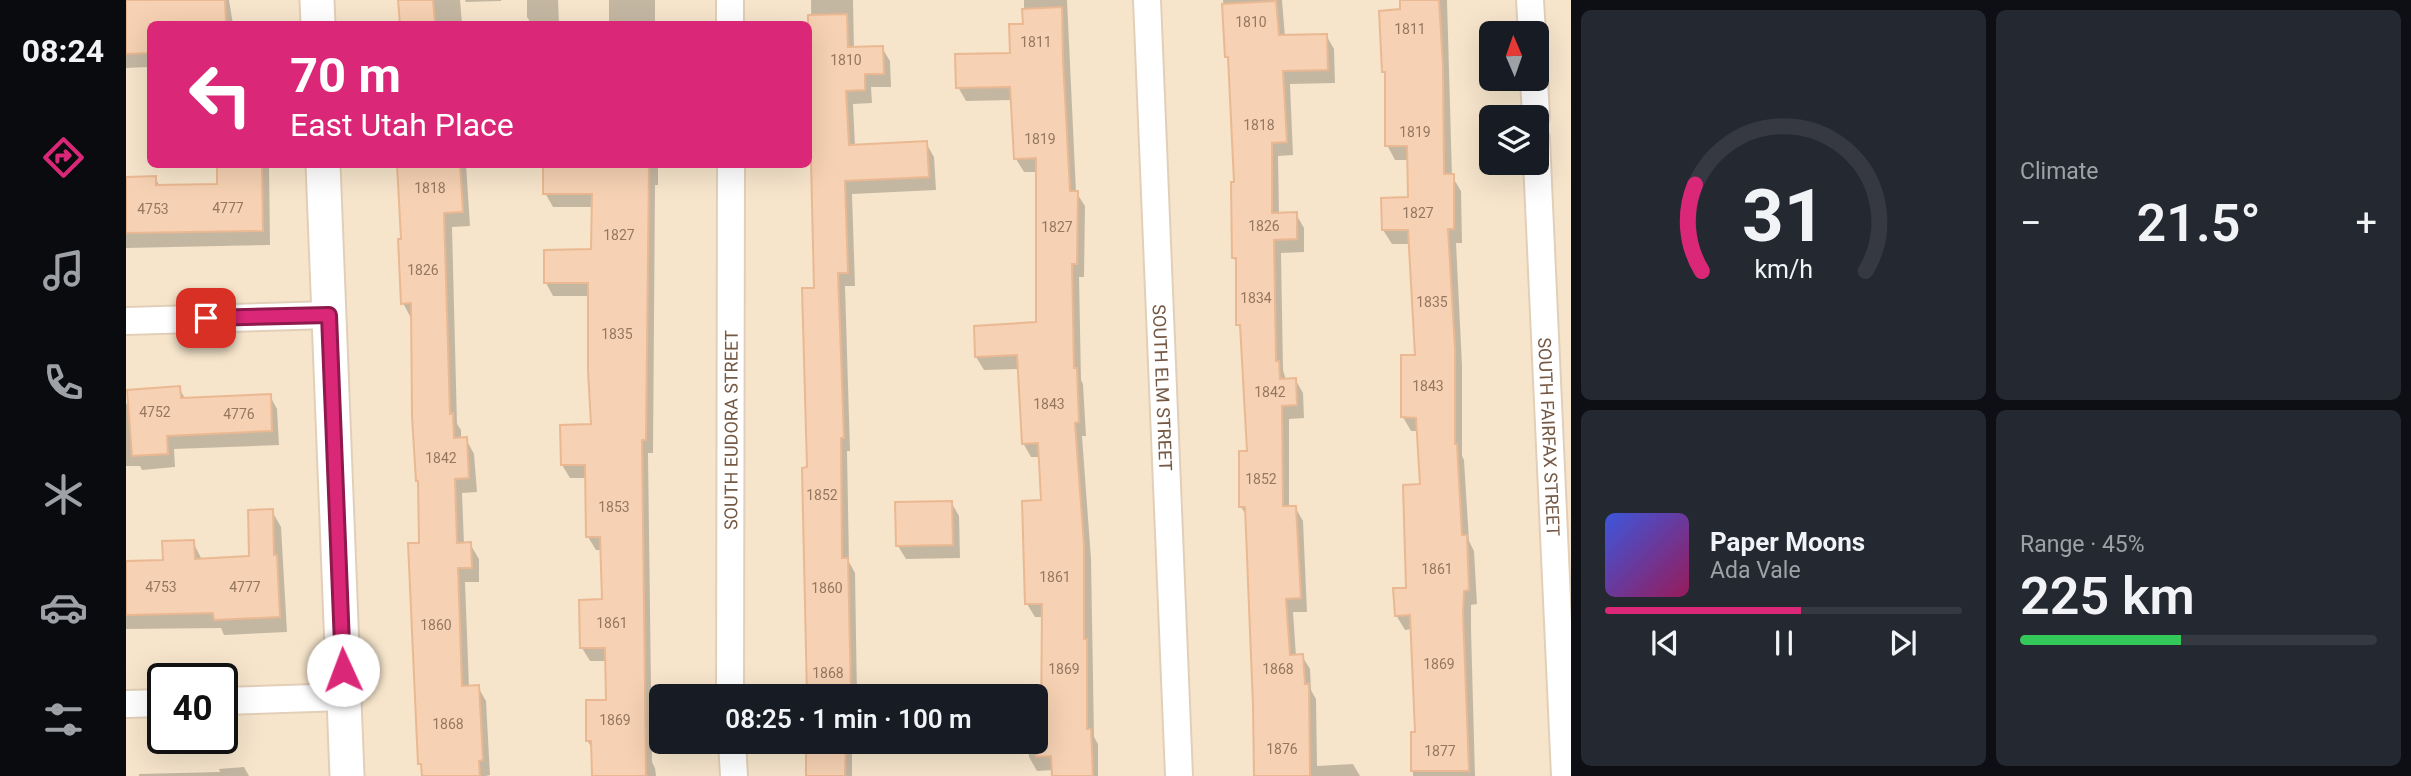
<!DOCTYPE html>
<html lang="en">
<head>
<meta charset="utf-8">
<style>
	body { margin:0; font-family:Roboto,sans-serif; background:#242831; color:#f1f3f6; height:100vh; display:flex; flex-direction:column; font-size:26px; white-space:nowrap }
	* { box-sizing:border-box; margin:0 }
	p { font-size:23px; color:#9ea1a6 }
	.icon { flex:none; width:38px; height:38px; fill:none; stroke:currentColor; stroke-width:2; stroke-linecap:round; stroke-linejoin:round }
	.map { position:relative; flex:1; overflow:hidden }
	.panel { display:flex; flex-direction:column; gap:10px; padding:10px; background:#0d0f14; width:840px }
	.panel>* { flex:none }
	.guide { position:absolute; left:21px; top:21px; width:665px; height:147px; border-radius:10px; box-shadow:0 7px 28px #0002; background:#db2777; color:#fff; overflow:hidden }
	.needle { width:46px; rotate:358deg }
	.tools { position:absolute; left:1353px; top:21px; display:grid; gap:14px }
	.tools a { display:grid; place-items:center; width:70px; height:70px; border-radius:10px; background:#171b24; box-shadow:0 7px 28px #0002; font-size:35px }
	.speed { position:absolute; left:21px; top:663px; display:flex; gap:14px; font-size:35px; font-weight:700; text-align:center }
	.speed>* { display:grid; place-content:center; width:91px; height:91px; border-radius:50%; background:#171b24; box-shadow:0 7px 28px #0002; line-height:1 }
	.speed .limit { border:4px solid #111; border-radius:10px; background:#fff; color:#111 }
	.pin { position:absolute; display:grid; place-items:center; width:60px; height:60px; color:#fff; margin:-30px; border-radius:14px; box-shadow:0 4px 10px #0006 }
	.me { position:absolute; width:77px; margin:-38px; rotate:358deg; stroke-linejoin:round; filter:drop-shadow(0 0 5px #0008) }
	.turn { display:flex; align-items:center; gap:24px; height:147px; padding:0 28px; font-size:32px }
	.turn .icon { width:91px; height:91px; stroke-width:2.5 }
	.turn b { display:block; font-size:49px; line-height:60px }
	.big { font-size:52px; font-weight:600; line-height:1.1 }
	.panel .tile { flex:1; display:flex; flex-direction:column; justify-content:center; gap:10px; min-width:0; padding:0 24px; border-radius:10px; background:#242831 }
	.panel .dial { align-items:center; gap:0 }
	.dial svg { height:182px; overflow:visible; fill:none; stroke:#363941; stroke-width:7; stroke-linecap:round; text-anchor:middle }
	.dial text { fill:#f1f3f6; stroke:none }
	.song { display:flex; align-items:center; gap:21px }
	.cover { width:84px; height:84px; border-radius:10px; background:linear-gradient(135deg,hsl(230 70% 55%),hsl(330 70% 35%)) }
	.played { height:7px; border-radius:4px; background:linear-gradient(90deg,#db2777 55%,#363941 55%) }
	.keys { display:flex; justify-content:space-around; direction:ltr }
	.heat { display:flex; justify-content:space-between; align-items:center; font-size:38px; direction:ltr }
	.charge { height:10px; border-radius:5px; background:linear-gradient(90deg,#34c759 45%,#363941 0) }
	.panel .tiles { flex:1; display:grid; gap:10px; grid-template-columns:repeat(2,1fr) }
	.trip { position:absolute; left:523px; top:684px; width:399px; height:70px; border-radius:10px; background:#171b24; box-shadow:0 7px 28px #0002; font-weight:600; line-height:70px; text-align:center }
	main { display:flex; flex:1; min-height:0 }
	.tab-bar { display:flex; flex-direction:column; width:126px; justify-content:space-around; align-items:center; background:#090b0e; color:#9ea1a6 }
	.tab-bar .icon { width:49px; height:49px }
	.tab-bar .active { color:#db2777 }
	.tab-bar b { font-size:32px; color:#f1f3f6 }
	.map>svg:first-child { display:block }
</style>
</head>
<body>
<main>
<nav class="tab-bar">
<b>08:24</b>
<svg class="icon active" aria-label="directions" viewBox="0 0 24 24"><path d="M12 3l9 9-9 9-9-9zM9 14v-3h6M13 9l2 2-2 2"/></svg>
<svg class="icon" aria-label="music" viewBox="0 0 24 24"><path d="M9 18V5l10-2v13"/><circle cx="6" cy="18" r="3"/><circle cx="16" cy="16" r="3"/></svg>
<svg class="icon" aria-label="phone" viewBox="0 0 24 24"><path d="M5 4h4l2 5-3 2q2 4 5 5l2-3 5 2v4C11 20 4 13 5 4z"/></svg>
<svg class="icon" aria-label="climate" viewBox="0 0 24 24"><path d="M12 3v18M4 7l16 10M4 17L20 7"/></svg>
<svg class="icon" aria-label="car" viewBox="0 0 24 24"><path d="M5 17H2v-5l4-1 3-4h7l3 4 3 1v5h-3M9 17h6M6 11h13"/><circle cx="7" cy="17" r="2"/><circle cx="17" cy="17" r="2"/></svg>
<svg class="icon" aria-label="filters" viewBox="0 0 24 24"><path d="M4 7h16M4 17h16"/><circle cx="9" cy="7" r="2"/><circle cx="15" cy="17" r="2"/></svg>
</nav>
<div class="map">
<svg width="1445" height="776" viewBox="0 0 1445 776">
	<rect width="100%" height="100%" fill="#fef3dd"/>
	<path fill="#f6e5cb" fill-rule="evenodd" d="M 0,0 L 1445,0 L 1445,776 L 0,776 ZM 24,24 L 682,24 L 682,164 L 24,164 ZM 1365,33 L 1410,33 L 1410,79 L 1365,79 ZM 1365,117 L 1410,117 L 1410,163 L 1365,163 ZM 37,679 L 96,679 L 96,738 L 37,738 ZM 536,696 L 910,696 L 910,742 L 536,742 Z"/>
	<path fill="#0003" d="M 0,0 L 103,0 L 107,24 L 24,24 L 24,95 L 22,90 L 22,67 L 0,68 Z
		M 274,0 L 334,0 L 336,24 L 275,24 Z
		M 339,0 L 375,0 L 375,1 L 340,2 Z
		M 401,0 L 432,0 L 433,23 L 405,23 L 401,17 Z
		M 483,0 L 529,0 L 529,24 L 483,24 Z
		M 685,0 L 727,0 L 728,48 L 756,48 L 764,61 L 765,87 L 745,87 L 746,103 L 727,104 L 729,146 L 800,143 L 808,157 L 810,190 L 726,194 L 729,286 L 719,286 L 724,451 L 721,451 L 723,562 L 729,573 L 731,696 L 683,696 L 683,469 L 689,289 Z
		M 898,0 L 941,0 L 950,192 L 959,206 L 958,277 L 953,277 L 955,380 L 957,384 L 960,436 L 956,436 L 965,559 L 968,737 L 972,744 L 972,776 L 928,776 L 928,770 L 911,771 L 903,757 L 902,742 L 910,742 L 910,733 L 917,733 L 918,617 L 909,617 L 901,604 L 917,501 L 914,457 L 905,457 L 897,443 L 894,369 L 858,370 L 850,357 L 912,324 L 912,172 L 898,172 L 890,159 L 887,100 L 840,101 L 832,87 L 885,55 L 898,26 Z
		M 1097,0 L 1156,0 L 1159,37 L 1200,35 L 1208,49 L 1209,83 L 1164,84 L 1167,155 L 1152,156 L 1153,214 L 1170,214 L 1178,228 L 1178,252 L 1155,253 L 1157,370 L 1160,380 L 1169,379 L 1177,393 L 1178,418 L 1163,419 L 1163,508 L 1169,507 L 1177,521 L 1181,612 L 1167,612 L 1170,656 L 1176,656 L 1184,669 L 1185,690 L 1190,699 L 1191,766 L 1227,764 L 1234,776 L 1130,776 L 1121,516 L 1115,507 L 1123,453 L 1116,332 L 1112,325 L 1111,264 L 1107,257 L 1110,184 L 1104,62 L 1101,56 Z
		M 1275,0 L 1321,0 L 1326,176 L 1335,191 L 1336,243 L 1330,243 L 1336,365 L 1336,456 L 1338,460 L 1343,541 L 1348,551 L 1351,604 L 1345,605 L 1345,629 L 1349,776 L 1287,776 L 1286,733 L 1290,733 L 1286,629 L 1279,630 L 1270,615 L 1281,590 L 1296,485 L 1292,431 L 1285,431 L 1277,417 L 1291,357 L 1284,244 L 1266,244 L 1257,230 L 1284,198 L 1283,160 L 1269,160 L 1261,145 L 1261,77 L 1258,71 L 1276,11 Z
		M 93,164 L 143,164 L 144,245 L 0,248 L 0,179 L 29,177 L 34,187 L 93,186 Z
		M 272,164 L 340,164 L 344,226 L 326,227 L 331,424 L 335,430 L 335,439 L 340,439 L 348,454 L 351,492 L 336,493 L 338,544 L 344,544 L 353,559 L 353,582 L 339,582 L 343,687 L 352,687 L 360,701 L 364,775 L 360,776 L 298,776 L 294,763 L 295,544 L 287,318 L 285,318 L 277,303 L 277,240 Z
		M 419,164 L 532,164 L 532,185 L 529,185 L 527,453 L 522,453 L 526,762 L 529,768 L 530,776 L 468,776 L 467,750 L 461,740 L 481,702 L 481,661 L 464,661 L 456,648 L 478,601 L 476,550 L 470,550 L 462,537 L 461,478 L 444,478 L 436,465 L 467,426 L 464,296 L 427,296 L 420,283 L 467,251 L 467,207 L 427,207 L 419,193 Z
		M 53,388 L 60,400 L 144,396 L 151,409 L 153,445 L 48,449 L 49,467 L 16,470 L 14,466 L 0,466 L 0,404 Z
		M 825,502 L 833,516 L 834,558 L 780,559 L 772,546 Z
		M 146,511 L 155,527 L 161,632 L 98,635 L 95,628 L 0,629 L 0,562 L 38,562 L 67,542 L 76,560 L 124,558 Z
		M 786,687 L 822,687 L 828,696 L 786,696 Z
		M 682,742 L 726,742 L 726,776 L 682,776 Z
		M 118,767 L 123,776 L 13,776 L 13,774 L 94,772 L 93,769 Z"/>
	<path fill="#f6d1b3" stroke="#eab892" stroke-width="2" d="M 0,0 L 99,0 L 100,24 L 24,24 L 24,53 L 0,54 Z
		M 272,0 L 307,0 L 309,24 L 274,24 Z
		M 1274,0 L 1313,0 L 1317,66 L 1318,174 L 1328,174 L 1328,229 L 1322,229 L 1329,349 L 1329,444 L 1331,444 L 1336,535 L 1341,535 L 1343,590 L 1338,591 L 1337,613 L 1343,771 L 1285,771 L 1285,732 L 1289,732 L 1284,615 L 1269,616 L 1267,588 L 1280,588 L 1277,485 L 1294,484 L 1290,418 L 1275,417 L 1275,355 L 1289,355 L 1282,230 L 1256,230 L 1255,198 L 1282,197 L 1281,146 L 1259,146 L 1259,72 L 1256,72 L 1253,11 L 1274,9 Z
		M 1150,1 L 1153,35 L 1201,34 L 1202,70 L 1157,71 L 1161,142 L 1146,143 L 1146,213 L 1171,212 L 1171,239 L 1148,240 L 1150,361 L 1153,361 L 1154,379 L 1170,378 L 1171,405 L 1156,406 L 1157,506 L 1170,506 L 1175,598 L 1160,599 L 1164,655 L 1177,654 L 1179,684 L 1183,684 L 1184,776 L 1128,776 L 1127,706 L 1119,507 L 1113,507 L 1113,451 L 1121,451 L 1114,325 L 1110,325 L 1110,258 L 1106,258 L 1105,182 L 1108,182 L 1102,57 L 1099,57 L 1096,4 Z
		M 936,7 L 937,60 L 944,191 L 952,191 L 951,264 L 946,264 L 948,368 L 951,368 L 953,422 L 949,423 L 958,545 L 958,639 L 961,639 L 961,729 L 965,729 L 967,776 L 926,776 L 925,756 L 910,757 L 910,731 L 915,731 L 916,604 L 899,604 L 896,501 L 915,500 L 912,443 L 896,444 L 891,355 L 849,357 L 848,326 L 910,322 L 910,158 L 888,159 L 884,87 L 830,88 L 829,54 L 884,53 L 883,24 L 897,24 L 896,9 Z
		M 721,14 L 722,47 L 757,46 L 758,74 L 739,74 L 739,90 L 720,91 L 723,145 L 801,141 L 803,177 L 719,181 L 722,273 L 712,273 L 718,438 L 715,438 L 716,558 L 722,558 L 725,696 L 681,696 L 676,468 L 681,467 L 676,288 L 688,288 L 685,161 L 682,161 L 682,15 Z
		M 91,164 L 136,164 L 137,231 L 0,233 L 0,177 L 30,176 L 30,185 L 91,184 Z
		M 271,164 L 334,164 L 337,212 L 318,213 L 324,414 L 327,413 L 328,438 L 341,437 L 343,478 L 329,479 L 331,543 L 345,542 L 346,568 L 332,568 L 336,686 L 353,685 L 357,760 L 353,761 L 354,776 L 296,776 L 295,764 L 292,764 L 282,543 L 293,543 L 292,481 L 290,481 L 286,416 L 285,303 L 275,304 L 272,239 L 275,239 Z
		M 417,164 L 523,164 L 520,440 L 516,440 L 520,776 L 466,776 L 465,741 L 460,741 L 460,700 L 480,700 L 479,648 L 454,648 L 453,600 L 476,599 L 474,537 L 460,537 L 459,465 L 435,465 L 434,425 L 465,424 L 462,371 L 462,283 L 418,283 L 418,250 L 465,249 L 466,194 L 417,194 Z
		M 54,386 L 55,398 L 145,394 L 146,431 L 41,436 L 42,454 L 6,456 L 1,390 Z
		M 826,501 L 827,545 L 770,546 L 769,502 Z
		M 147,509 L 148,555 L 151,555 L 154,617 L 88,620 L 87,613 L 0,615 L 0,561 L 37,560 L 36,541 L 68,540 L 69,559 L 123,556 L 122,510 Z
		M 680,742 L 720,742 L 719,776 L 680,776 Z"/>
	<g fill="none" stroke-linecap="round" stroke-linejoin="round">
		<defs>
			<g id="minor">
				<path d="M 604,0 L 604,24"/>
				<path id="s1" d="M 1021,0 L 1053,776"/>
				<path d="M 1404,0 L 1406,33"/>
				<path d="M 1408,79 L 1410,117"/>
				<path id="s2" d="M 1410,139 L 1439,776"/>
				<path d="M 0,321 L 203,315"/>
				<path id="s3" d="M 604,696 L 605,164"/>
				<path d="M 96,701 L 218,697"/>
				<path d="M 0,704 L 37,703"/>
				<path d="M 606,742 L 608,776"/>
			</g>
			<path id="tertiary" d="M 191,0 L 192,24
				M 197,164 L 221,776"/>
		</defs>
		<use href="#minor" stroke="#e2cfb9" stroke-width="30"/>
		<use href="#tertiary" stroke="#e2cfb9" stroke-width="37"/>
		<use href="#minor" stroke="#fff" stroke-width="26"/>
		<use href="#tertiary" stroke="#fff" stroke-width="33"/>
	</g>
	<g fill="none" stroke-linecap="round" stroke-linejoin="round">
		<defs>
			<path id="route" d="M 80,318 L 203,315 L 217,670"/>
		</defs>
		<use href="#route" stroke="#8e194d" stroke-width="18"/>
		<use href="#route" stroke="#db2777" stroke-width="12"/>
	</g>
	<g text-anchor="middle" dominant-baseline="central" stroke-width="6" stroke-linejoin="round" paint-order="stroke">
		<g font-size="14" fill="#957760">
			<text x="1125" y="22">1810</text>
			<text x="1284" y="29">1811</text>
			<text x="910" y="42">1811</text>
			<text x="720" y="60">1810</text>
			<text x="1133" y="125">1818</text>
			<text x="1289" y="132">1819</text>
			<text x="914" y="139">1819</text>
			<text x="304" y="188">1818</text>
			<text x="102" y="208">4777</text>
			<text x="27" y="209">4753</text>
			<text x="1292" y="213">1827</text>
			<text x="1138" y="226">1826</text>
			<text x="931" y="227">1827</text>
			<text x="493" y="235">1827</text>
			<text x="297" y="270">1826</text>
			<text x="1130" y="298">1834</text>
			<text x="1306" y="302">1835</text>
			<text x="491" y="334">1835</text>
			<text x="1302" y="386">1843</text>
			<text x="1144" y="392">1842</text>
			<text x="923" y="404">1843</text>
			<text x="29" y="412">4752</text>
			<text x="113" y="414">4776</text>
			<text x="315" y="458">1842</text>
			<text x="1135" y="479">1852</text>
			<text x="696" y="495">1852</text>
			<text x="488" y="507">1853</text>
			<text x="1311" y="569">1861</text>
			<text x="929" y="577">1861</text>
			<text x="35" y="587">4753</text>
			<text x="119" y="587">4777</text>
			<text x="701" y="588">1860</text>
			<text x="486" y="623">1861</text>
			<text x="310" y="625">1860</text>
			<text x="1313" y="664">1869</text>
			<text x="938" y="669">1869</text>
			<text x="1152" y="669">1868</text>
			<text x="702" y="673">1868</text>
			<text x="489" y="720">1869</text>
			<text x="322" y="724">1868</text>
			<text x="1156" y="749">1876</text>
			<text x="1314" y="751">1877</text>
		</g>
		<g font-size="18" fill="#755944" stroke="#fff6e6">
			<text stroke="none"><textPath href="#s1" startOffset="388">SOUTH ELM STREET</textPath></text>
			<text stroke="none"><textPath href="#s3" startOffset="266">SOUTH EUDORA STREET</textPath></text>
			<text stroke="none"><textPath href="#s2" startOffset="298">SOUTH FAIRFAX STREET</textPath></text>
		</g>
	</g>
</svg>
<div class="tools">
<a><svg class="needle" viewBox="-14 -14 28 28"><path d="M0-13l5 13h-10z" fill="#e53935"/><path d="M0 13l5-13h-10z" fill="#9ea1a6"/></svg></a>
<a><svg class="icon" aria-label="layers" viewBox="0 0 24 24"><path d="M12 4l9 5-9 5-9-5zM3 14l9 5 9-5"/></svg></a>
</div>
<div class="speed"><div class="limit">40</div></div>
<div class="pin" style="left:80px;top:318px;background:#d93025"><svg class="icon" aria-label="arrive" viewBox="0 0 24 24"><path d="M6 21V4h12l-3 4 3 4H6"/></svg></div>
<svg class="me" style="left:217px;top:670px" viewBox="-20 -20 40 40"><circle r="19" fill="#fff"/><path d="M0-13L10 11 0 6-10 11z" fill="#db2777"/></svg>
<div class="trip">08:25 · 1 min · 100 m</div>
<div class="guide">
<div class="turn"><svg class="icon" aria-label="left" viewBox="0 0 24 24"><path d="M17 20v-9H6M10 6l-5 5 5 5"/></svg><div><b>70 m</b>East Utah Place</div></div>
</div>
</div>
<section class="panel">
<div class="tiles">
<div class="tile dial"><svg viewBox="0 0 100 80">
<path d="M14 69A42 42 0 1 1 86 69"/>
<path d="M14 69A42 42 0 0 1 11 31" stroke="#db2777"/>
<text x="50" y="56" font-size="32" font-weight="700">31</text>
<text x="50" y="72" font-size="11">km/h</text>
</svg></div>
<div class="tile"><p>Climate</p>
<div class="heat"><a>−</a><b class="big">21.5°</b><a>+</a></div>
</div>
<div class="tile">
<div class="song"><i class="cover"></i><div><b>Paper Moons</b><p>Ada Vale</p></div></div>
<div class="played"></div>
<div class="keys"><svg class="icon" aria-label="previous" viewBox="0 0 24 24"><path d="M18 5L8 12l10 7zM5 5v14"/></svg><svg class="icon" aria-label="pause" viewBox="0 0 24 24"><path d="M8 5v14M16 5v14"/></svg><svg class="icon" aria-label="next" viewBox="0 0 24 24"><path d="M6 5l10 7-10 7zM19 5v14"/></svg></div>
</div>
<div class="tile"><p>Range · 45%</p><b class="big">225 km</b><div class="charge"></div></div>
</div>
</section>
</main>
</body>
</html>
